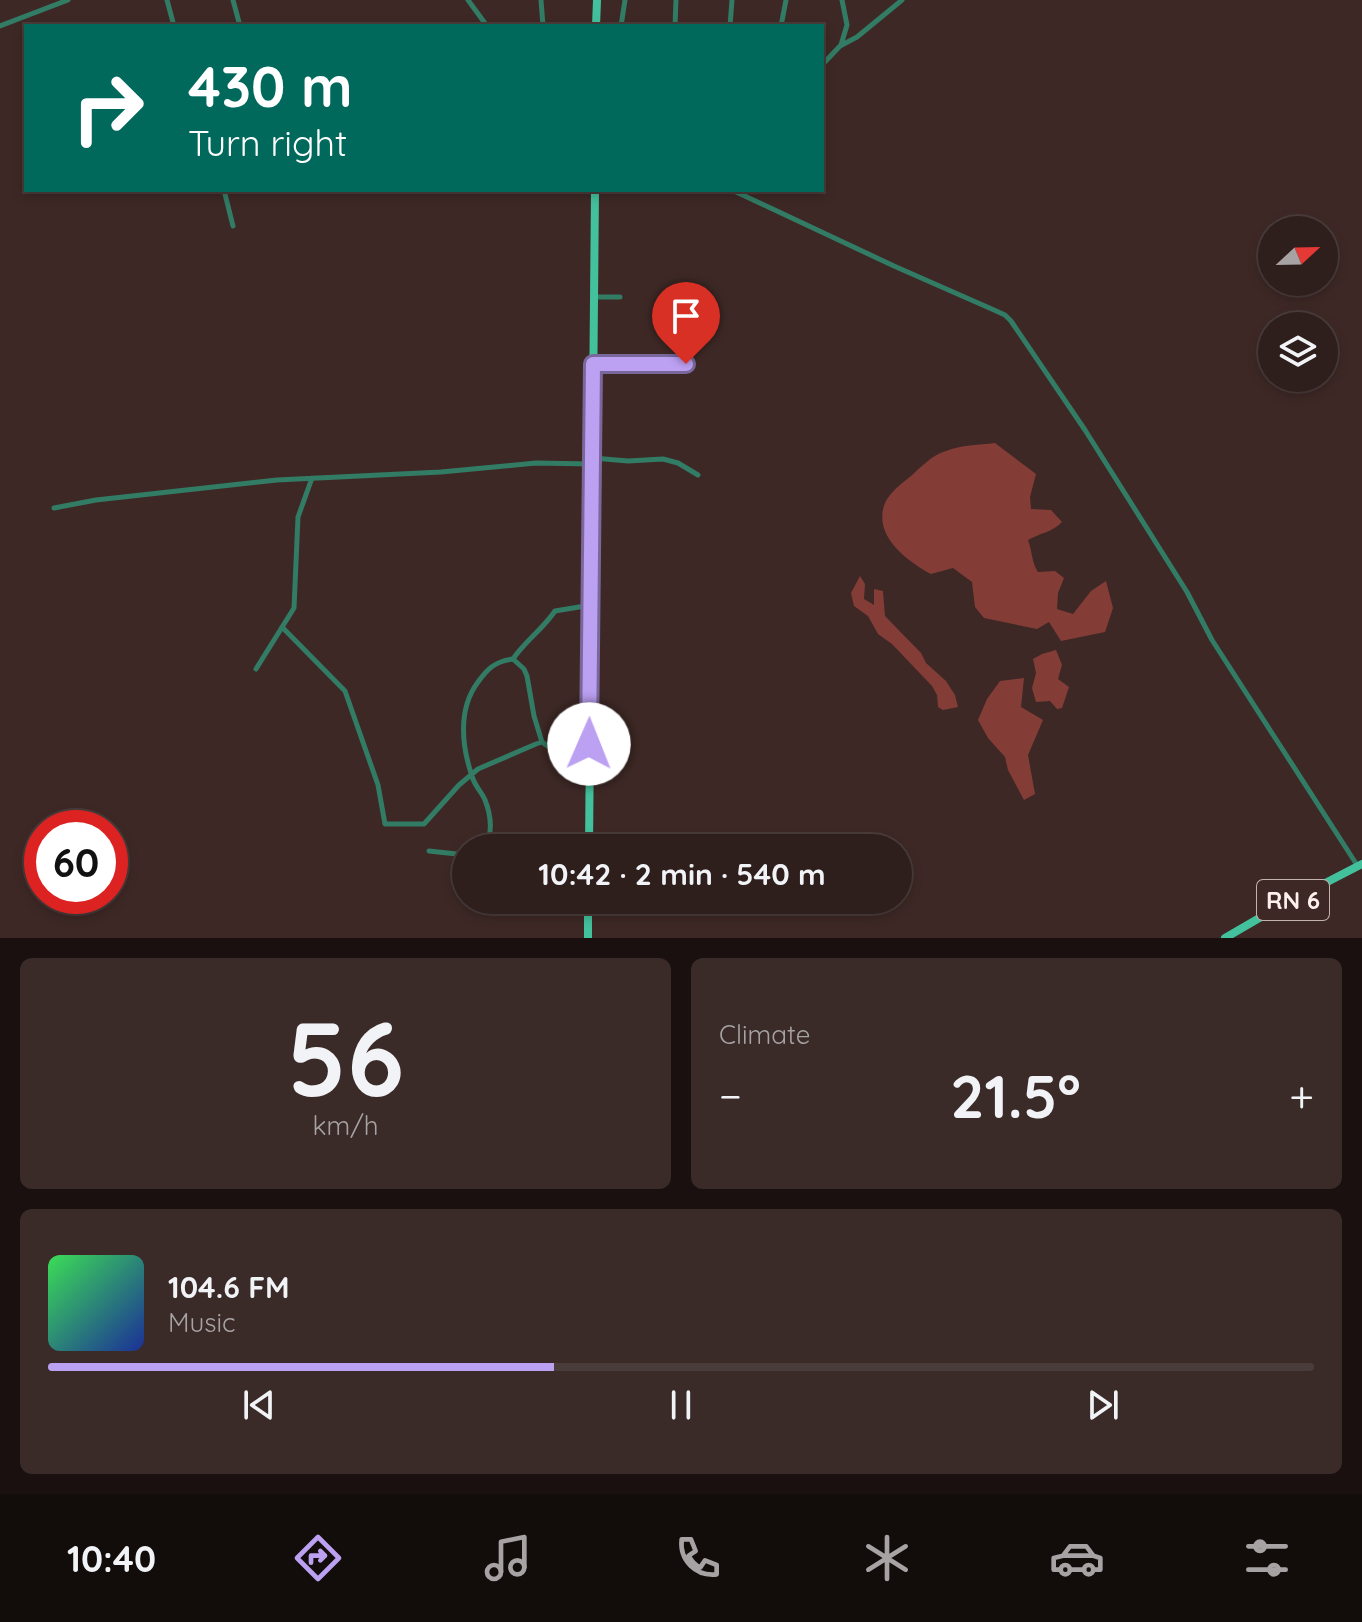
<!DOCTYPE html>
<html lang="en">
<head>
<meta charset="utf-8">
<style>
	body { margin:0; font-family:Quicksand,sans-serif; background:#3a2b29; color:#f1f3f6; height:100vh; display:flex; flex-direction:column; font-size:30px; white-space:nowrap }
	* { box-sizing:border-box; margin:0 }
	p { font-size:26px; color:#a7a2a3 }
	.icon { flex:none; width:44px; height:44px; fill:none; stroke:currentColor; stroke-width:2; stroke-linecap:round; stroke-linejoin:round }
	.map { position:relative; height:938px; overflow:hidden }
	.panel { display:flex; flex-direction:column; gap:20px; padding:20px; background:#19100f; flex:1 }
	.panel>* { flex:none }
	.guide { position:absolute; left:24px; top:24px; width:800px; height:168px; border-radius:0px; box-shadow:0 4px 12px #0003,0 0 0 2px #493c3b; background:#00695c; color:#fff; overflow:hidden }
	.needle { width:52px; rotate:68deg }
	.buttons { position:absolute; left:1258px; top:216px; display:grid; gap:16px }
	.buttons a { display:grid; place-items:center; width:80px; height:80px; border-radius:50%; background:#2e1e1c; box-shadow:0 4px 12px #0003,0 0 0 2px #493c3b; font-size:40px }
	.speed { position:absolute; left:24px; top:810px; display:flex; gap:16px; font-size:40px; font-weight:700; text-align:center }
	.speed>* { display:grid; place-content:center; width:104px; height:104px; border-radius:50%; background:#2e1e1c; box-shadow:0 4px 12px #0003,0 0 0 2px #493c3b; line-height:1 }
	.speed .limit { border:12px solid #d22; background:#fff; color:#111 }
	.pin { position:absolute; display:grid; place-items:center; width:68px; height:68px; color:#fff; margin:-82px -34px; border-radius:50% 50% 50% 0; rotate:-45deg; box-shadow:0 0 8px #0007 }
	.pin .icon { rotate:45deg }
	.me { position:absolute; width:88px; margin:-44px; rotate:1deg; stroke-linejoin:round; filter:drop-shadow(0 0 6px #0008) }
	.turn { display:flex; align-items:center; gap:28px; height:168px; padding:0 32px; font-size:36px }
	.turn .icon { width:104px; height:104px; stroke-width:2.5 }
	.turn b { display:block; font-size:56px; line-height:68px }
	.big { font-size:60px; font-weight:800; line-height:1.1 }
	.panel .tile { flex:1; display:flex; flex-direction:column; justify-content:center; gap:12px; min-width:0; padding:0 28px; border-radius:12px; background:#3a2b29 }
	.panel .dial { align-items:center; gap:0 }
	.dial b { font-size:104px; line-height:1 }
	.song { display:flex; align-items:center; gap:24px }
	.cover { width:96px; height:96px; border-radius:12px; background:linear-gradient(135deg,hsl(130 70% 55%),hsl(230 70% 35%)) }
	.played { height:8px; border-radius:4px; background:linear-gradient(90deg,#bca0f2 40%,#493c3b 40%) }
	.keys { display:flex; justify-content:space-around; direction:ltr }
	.heat { display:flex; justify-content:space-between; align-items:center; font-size:44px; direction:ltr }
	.panel .tiles { flex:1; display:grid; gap:20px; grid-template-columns:1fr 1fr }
	.tile:last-child { grid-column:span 2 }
	.trip { position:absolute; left:452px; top:834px; width:460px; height:80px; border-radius:40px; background:#2e1e1c; box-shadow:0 4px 12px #0003,0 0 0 2px #493c3b; font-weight:800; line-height:80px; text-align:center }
	.dock { display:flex; height:128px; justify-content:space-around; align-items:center; background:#120c0b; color:#a7a2a3 }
	.dock .icon { width:56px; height:56px }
	.dock .selected { color:#bca0f2 }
	.dock b { font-size:36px; color:#f1f3f6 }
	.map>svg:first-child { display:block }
</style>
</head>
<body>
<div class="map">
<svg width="1362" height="938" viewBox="0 0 1362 938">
	<rect width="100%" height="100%" fill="#3d2825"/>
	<path fill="#833d36" d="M 995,443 L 1036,474 L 1030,497 L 1031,509 L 1051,510 L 1062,522 C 1053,532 1040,533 1028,540 C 1032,550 1032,564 1038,572 L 1055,571 L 1064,578 L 1058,593 L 1057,609 L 1073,614 L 1091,591 L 1106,581 L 1113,608 L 1105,632 L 1061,641 L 1049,622 L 1037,629 L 984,618 L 975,607 L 972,582 L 953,568 L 931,574 C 907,561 872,535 885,503 C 890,492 902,483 911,476 C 921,467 932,455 946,451 C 961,445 979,445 995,443 Z
		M 860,576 L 865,584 L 864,599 L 874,605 L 874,589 L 883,591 L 885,616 L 921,653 L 926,663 L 946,681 L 955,695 L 958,707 L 943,710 L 938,707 L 937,695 L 932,686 L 892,644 L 878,634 L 868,616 L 854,606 L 851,593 Z
		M 1056,650 L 1062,665 L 1058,679 L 1069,687 L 1062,708 L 1057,709 L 1050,701 L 1036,702 L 1032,688 L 1036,673 L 1033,659 L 1042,654 Z
		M 1024,678 L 1021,707 L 1043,720 L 1028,755 L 1035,794 L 1024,800 L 1008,770 L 1005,757 L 988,738 L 978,720 L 987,699 L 1000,681 Z"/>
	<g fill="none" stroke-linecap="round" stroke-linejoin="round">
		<path stroke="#327b64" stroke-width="5" d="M 167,0 L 174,26
			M 233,0 L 240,26
			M 468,0 L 487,26
			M 541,0 L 543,26
			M 0,26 L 68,0
			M 621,26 L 625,0
			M 675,26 L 676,0
			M 730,26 L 732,0
			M 781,26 L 786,0
			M 841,45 L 847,25 L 842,0
			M 822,65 L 840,46 L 857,37 L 902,0
			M 224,190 L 233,226
			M 732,190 L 894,266 L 994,310 L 1005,315 L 1011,321 L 1085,430 L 1187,592 L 1212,640 L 1357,865
			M 595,297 L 620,297
			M 594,364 L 686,364
			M 593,458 L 628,461 L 663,459 L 678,463 L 698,475
			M 54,508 L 96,500 L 277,480 L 441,472 L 536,463 L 592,464
			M 282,627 L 345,691 L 378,785 L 385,824 L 424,824 L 459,785 L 478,769 L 536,744 L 542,742 C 555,753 573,752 590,751
			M 513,659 L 524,669 L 527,676 L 534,716 L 542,742
			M 256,669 L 294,608 L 298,517 L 312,478
			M 483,848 C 494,836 491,815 485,800 C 482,793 476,787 473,779 C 462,748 457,710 478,682 C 488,668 496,661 513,659 C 525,641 543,629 555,611 L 591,605
			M 429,851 L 466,855"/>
		<path stroke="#43c19c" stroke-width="8" d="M 596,26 L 597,0
			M 589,848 L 595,190
			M 588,938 L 588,900
			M 1225,938 L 1275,909 L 1362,864"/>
	</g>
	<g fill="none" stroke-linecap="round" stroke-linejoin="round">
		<defs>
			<path id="route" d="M 589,744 L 593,364 L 686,364"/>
		</defs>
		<use href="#route" stroke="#7a689d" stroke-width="20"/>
		<use href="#route" stroke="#bca0f2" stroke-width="14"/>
	</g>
	<g text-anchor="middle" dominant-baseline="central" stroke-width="8" stroke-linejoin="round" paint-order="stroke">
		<rect fill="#3d2825" stroke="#c3b3b0" stroke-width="2" x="1257" y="880" width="72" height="40" rx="6"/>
		<g font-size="24" font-weight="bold" fill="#fdefec">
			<text x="1293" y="900">RN 6</text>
		</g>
	</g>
</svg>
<div class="buttons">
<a><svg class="needle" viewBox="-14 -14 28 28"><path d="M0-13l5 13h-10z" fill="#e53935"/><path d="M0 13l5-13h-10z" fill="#a7a2a3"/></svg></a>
<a><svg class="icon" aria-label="layers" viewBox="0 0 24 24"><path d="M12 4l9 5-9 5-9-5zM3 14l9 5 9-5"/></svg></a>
</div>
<div class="speed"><div class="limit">60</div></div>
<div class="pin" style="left:686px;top:364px;background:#d93025"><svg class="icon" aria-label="arrive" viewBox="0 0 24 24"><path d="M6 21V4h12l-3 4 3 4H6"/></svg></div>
<svg class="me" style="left:589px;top:744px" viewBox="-20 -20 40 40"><circle r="19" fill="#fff"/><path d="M0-13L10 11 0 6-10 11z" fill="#bca0f2"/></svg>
<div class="trip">10:42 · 2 min · 540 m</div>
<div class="guide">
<div class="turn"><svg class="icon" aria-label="right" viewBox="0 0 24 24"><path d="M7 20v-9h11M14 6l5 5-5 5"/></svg><div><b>430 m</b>Turn right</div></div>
</div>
</div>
<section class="panel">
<div class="tiles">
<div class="tile dial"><b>56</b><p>km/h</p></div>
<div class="tile"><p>Climate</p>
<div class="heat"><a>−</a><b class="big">21.5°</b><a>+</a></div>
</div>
<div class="tile">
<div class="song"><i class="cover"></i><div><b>104.6 FM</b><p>Music</p></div></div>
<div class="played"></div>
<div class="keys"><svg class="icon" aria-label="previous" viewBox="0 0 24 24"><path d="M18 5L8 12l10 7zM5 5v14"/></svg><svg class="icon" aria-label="pause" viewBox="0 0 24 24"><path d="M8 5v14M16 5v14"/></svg><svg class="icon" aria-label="next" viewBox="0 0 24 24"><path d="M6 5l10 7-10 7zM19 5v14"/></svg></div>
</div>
</div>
</section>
<nav class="dock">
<b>10:40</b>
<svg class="icon selected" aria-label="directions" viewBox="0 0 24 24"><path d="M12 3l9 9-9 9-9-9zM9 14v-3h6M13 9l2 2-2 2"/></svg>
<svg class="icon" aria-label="music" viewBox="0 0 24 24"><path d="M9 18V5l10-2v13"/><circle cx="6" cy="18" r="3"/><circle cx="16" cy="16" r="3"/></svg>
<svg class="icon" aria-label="phone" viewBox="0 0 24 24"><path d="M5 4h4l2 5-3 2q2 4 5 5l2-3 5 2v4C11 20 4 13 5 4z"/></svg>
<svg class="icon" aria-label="climate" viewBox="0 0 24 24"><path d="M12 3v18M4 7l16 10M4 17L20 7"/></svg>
<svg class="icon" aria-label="car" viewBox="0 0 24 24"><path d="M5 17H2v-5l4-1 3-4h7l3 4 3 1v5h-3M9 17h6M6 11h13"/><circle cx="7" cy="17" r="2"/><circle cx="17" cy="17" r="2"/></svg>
<svg class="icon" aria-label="filters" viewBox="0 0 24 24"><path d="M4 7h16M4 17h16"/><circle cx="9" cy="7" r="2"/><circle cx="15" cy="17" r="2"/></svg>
</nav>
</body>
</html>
